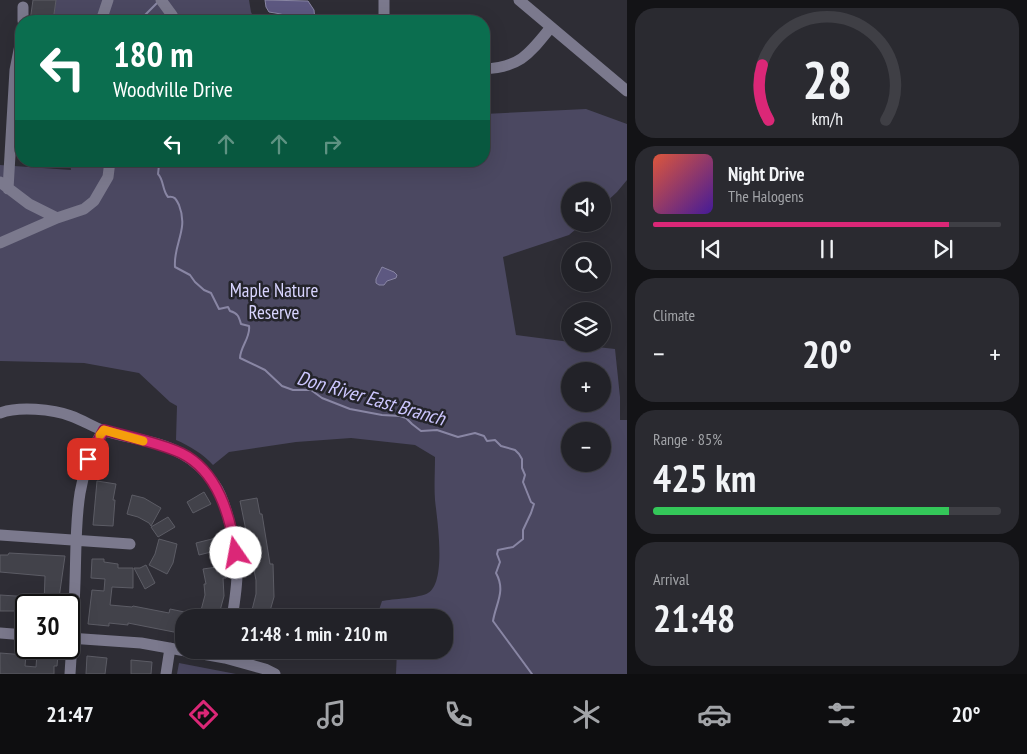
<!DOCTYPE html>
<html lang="en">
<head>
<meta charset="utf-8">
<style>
	body { margin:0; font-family:"PT Sans Narrow",sans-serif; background:#2a2a30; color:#f1f3f6; height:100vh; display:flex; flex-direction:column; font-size:19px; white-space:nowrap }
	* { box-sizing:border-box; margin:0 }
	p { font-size:16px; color:#a2a4a8 }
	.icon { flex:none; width:28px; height:28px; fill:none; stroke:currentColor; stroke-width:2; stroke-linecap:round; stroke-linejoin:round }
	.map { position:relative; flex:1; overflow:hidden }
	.panel { display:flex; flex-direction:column; gap:8px; padding:8px; background:#131316; width:400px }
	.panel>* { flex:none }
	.top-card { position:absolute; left:15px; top:15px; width:475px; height:152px; border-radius:20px; box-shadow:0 5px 20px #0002,0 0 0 1px #3f3f45; background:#0b6e4f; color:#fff; overflow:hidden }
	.controls { position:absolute; left:561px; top:182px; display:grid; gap:10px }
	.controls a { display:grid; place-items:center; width:50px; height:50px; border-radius:50%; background:#222228; box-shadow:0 5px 20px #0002,0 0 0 1px #3f3f45; font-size:25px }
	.speed { position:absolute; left:15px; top:594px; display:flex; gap:10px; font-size:25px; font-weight:700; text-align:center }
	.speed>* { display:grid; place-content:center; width:65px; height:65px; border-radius:50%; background:#222228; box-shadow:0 5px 20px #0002,0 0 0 1px #3f3f45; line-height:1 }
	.speed .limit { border:2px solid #111; border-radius:8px; background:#fff; color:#111 }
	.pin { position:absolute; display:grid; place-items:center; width:42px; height:42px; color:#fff; margin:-21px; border-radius:10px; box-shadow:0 2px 8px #0006 }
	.me { position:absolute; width:55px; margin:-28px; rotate:348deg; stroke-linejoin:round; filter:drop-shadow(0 0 4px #0008) }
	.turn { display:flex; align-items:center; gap:18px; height:105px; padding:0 15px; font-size:22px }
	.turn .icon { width:65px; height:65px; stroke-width:2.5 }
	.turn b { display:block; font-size:35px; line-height:42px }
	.lanes { display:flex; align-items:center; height:48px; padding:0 15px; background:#0003; justify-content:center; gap:25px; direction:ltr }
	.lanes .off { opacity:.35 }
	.big { font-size:38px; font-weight:600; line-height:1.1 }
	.panel .tile { flex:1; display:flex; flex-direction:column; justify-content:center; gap:8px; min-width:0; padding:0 18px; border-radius:20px; background:#2a2a30 }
	.panel .dial { align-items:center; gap:0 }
	.dial svg { height:130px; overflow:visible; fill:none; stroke:#3f3f45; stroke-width:7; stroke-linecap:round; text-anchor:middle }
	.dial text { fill:#f1f3f6; stroke:none }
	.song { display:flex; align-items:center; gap:15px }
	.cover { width:60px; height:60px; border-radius:8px; background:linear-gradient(135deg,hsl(10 70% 55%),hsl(260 70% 35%)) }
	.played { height:5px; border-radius:2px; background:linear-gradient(90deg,#db2777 85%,#3f3f45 85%) }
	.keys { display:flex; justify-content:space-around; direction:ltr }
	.heat { display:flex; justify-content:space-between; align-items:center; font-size:28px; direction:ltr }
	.charge { height:8px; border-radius:4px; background:linear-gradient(90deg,#34c759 85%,#3f3f45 0) }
	.trip { position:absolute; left:175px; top:609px; width:278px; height:50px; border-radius:20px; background:#222228; box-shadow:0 5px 20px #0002,0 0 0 1px #3f3f45; font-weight:600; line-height:50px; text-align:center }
	.tab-bar { display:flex; height:80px; justify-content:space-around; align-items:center; background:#0e0e10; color:#a2a4a8 }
	.tab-bar .icon { width:35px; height:35px }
	.tab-bar .on { color:#db2777 }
	.tab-bar b { font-size:22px; color:#f1f3f6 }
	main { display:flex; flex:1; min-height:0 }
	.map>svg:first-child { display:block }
</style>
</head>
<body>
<main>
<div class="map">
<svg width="627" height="674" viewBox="0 0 627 674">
	<rect width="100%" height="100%" fill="#2e2d35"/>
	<path fill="#4b4861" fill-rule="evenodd" d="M 45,0 L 249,0 L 251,12 L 255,21 L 53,21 Z
		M 586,109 L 627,124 L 627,180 L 617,192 L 603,205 L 602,191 L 570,191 L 570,224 L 582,224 L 569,235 L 503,257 L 516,335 L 570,342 L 570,344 L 615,349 L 620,397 L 620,420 L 627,420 L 627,674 L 396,674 L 397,650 L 444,650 L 444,618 L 385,617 L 379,610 L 382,601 C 392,599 420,598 428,593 C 447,582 437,519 435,500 C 434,486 435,472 435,457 L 415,445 L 351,438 L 296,442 L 229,452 L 213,465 C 203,454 190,446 176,440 L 177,406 L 170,402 L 139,373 L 84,363 L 0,361 L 0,165 L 71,170 L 70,161 L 484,161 L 484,114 ZM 570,371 L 602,371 L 602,404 L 570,404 ZM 570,431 L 602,431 L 602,464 L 570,464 Z
		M 179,663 L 236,674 L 177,674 Z"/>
	<path fill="#5d5881" stroke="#8986a4" d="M 265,0 L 308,1 L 314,10 L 315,21 L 295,21 L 281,14 L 269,12 L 266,7 Z
		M 382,267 L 394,272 L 397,275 L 396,278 L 387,281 L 384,285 L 379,285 L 376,283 L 376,279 Z"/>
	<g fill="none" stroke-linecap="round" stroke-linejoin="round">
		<path stroke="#8986a4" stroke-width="2" d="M 139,21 L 158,2
			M 156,161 L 159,165 L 158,174 C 164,180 162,190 168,197 C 175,196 176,199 179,205 C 189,230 173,244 175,267 L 190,275 L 195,282 L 204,290 L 211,293 L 219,309 L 228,307 L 230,311 C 238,313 239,317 241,324 L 249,326 C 251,337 240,347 240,358 L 265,370 L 282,386 L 293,390 L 311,390 L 322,398 L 350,409 L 382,415 L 400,416 L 406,418 L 412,424 L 421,431 L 437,430 L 458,437 L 475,433 L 484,436 L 487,441 L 495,440 L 501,446 L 515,450 L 519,454 L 522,459 L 522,468 L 525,475 L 523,482 L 531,502 L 534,504 L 531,513 L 523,530 L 523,539 L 513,547 L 498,550 L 497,554 L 500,562 L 496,573 C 506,591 496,603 493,621 L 532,674"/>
	</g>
	<path fill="#42424a" stroke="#5c5c65" d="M 33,0 L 56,0 L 53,21 L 30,21 Z
		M 97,481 L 116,484 L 113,500 L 115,500 L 113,526 L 93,525 Z
		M 204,492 L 211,504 L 193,513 L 187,502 Z
		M 132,495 L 144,498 L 161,508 L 151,526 L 149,523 L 138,517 L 127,514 Z
		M 257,498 L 260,514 L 262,514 L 270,564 L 273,564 L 274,597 L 268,618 L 250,618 L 256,594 L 256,580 L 240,501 Z
		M 168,517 L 175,527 L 158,537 L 151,527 Z
		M 216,538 L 219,550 L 199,555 L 196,543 Z
		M 159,539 L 177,544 L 173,563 L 167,574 L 149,565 L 155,554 Z
		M 9,553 L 65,556 L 58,605 L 44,605 L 45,576 L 0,572 L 0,555 L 8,555 Z
		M 92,559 L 104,559 L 104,562 L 118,564 L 118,568 L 133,568 L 133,588 L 112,587 L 110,605 L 132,607 L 133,606 L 169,613 L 170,609 L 199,615 L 199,618 L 184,618 L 184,634 L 128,623 L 128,625 L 109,623 L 109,626 L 88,624 L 92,590 L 104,591 L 105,579 L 91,578 Z
		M 146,565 L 155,583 L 145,589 L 134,568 L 140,568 Z
		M 224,566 L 226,578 L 223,578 L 224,596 L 218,618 L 199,618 L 205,595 L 204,584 L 206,584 L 203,569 Z
		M 0,595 L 32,597 L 31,605 L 26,605 L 26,611 L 0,611 Z
		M 0,653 L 26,655 L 25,666 L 36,667 L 37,654 L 58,655 L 57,666 L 54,666 L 54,674 L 0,674 Z
		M 87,656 L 107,658 L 105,674 L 86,674 Z
		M 131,660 L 152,662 L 151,674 L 131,674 Z"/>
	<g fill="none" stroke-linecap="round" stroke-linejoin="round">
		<path stroke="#7b798d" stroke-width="11" d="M 161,0 L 172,15 L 175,21
			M 384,0 L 384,21
			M 519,0 L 627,91
			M 23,21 L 23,7
			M 101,21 L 108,0
			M 484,69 C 521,67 529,54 551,27
			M 0,182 L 29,204 L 57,218
			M 8,189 L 15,70 L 21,40
			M 0,243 L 57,218 L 84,209 L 94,201 L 108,177 L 110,161
			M 0,413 C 18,406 53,409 71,416 C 82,420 92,426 102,430 C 128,439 158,440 182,454 C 195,461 207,473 215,485 C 226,500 236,546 237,565 C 238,582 235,600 232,618
			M 0,535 L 130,544
			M 0,633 L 26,635
			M 69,638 L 141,643 L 225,658 L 265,669 L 275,674
			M 70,674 C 72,643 74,613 75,582 C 77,527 73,479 103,430
			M 166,674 L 170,648"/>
	</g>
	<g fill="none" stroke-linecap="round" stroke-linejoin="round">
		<defs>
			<path id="route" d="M 88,459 L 104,430 C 129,437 157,442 181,453 C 218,471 230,516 236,553"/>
		</defs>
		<use href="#route" stroke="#8e194d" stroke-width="12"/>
		<use href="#route" stroke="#db2777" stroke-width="9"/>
		<path stroke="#f59e0b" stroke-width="9" d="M 100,435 L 104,430 L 143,441"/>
	</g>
	<g text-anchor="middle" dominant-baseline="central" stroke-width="5" stroke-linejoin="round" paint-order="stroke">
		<g font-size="19" fill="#d8d4fe" stroke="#24242b">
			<text x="274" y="290">Maple Nature<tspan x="274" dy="22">Reserve</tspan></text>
		</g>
		<g font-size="20" font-style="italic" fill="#ccc6fe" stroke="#24242b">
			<text transform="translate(371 398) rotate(16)">Don River East Branch</text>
		</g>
	</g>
</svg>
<div class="controls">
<a><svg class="icon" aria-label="sound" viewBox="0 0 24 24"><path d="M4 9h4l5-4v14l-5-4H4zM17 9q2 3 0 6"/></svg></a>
<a><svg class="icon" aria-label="search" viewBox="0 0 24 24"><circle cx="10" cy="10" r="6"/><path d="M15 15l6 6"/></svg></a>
<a><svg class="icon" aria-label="layers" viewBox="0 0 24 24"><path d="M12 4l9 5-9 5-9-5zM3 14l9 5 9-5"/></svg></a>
<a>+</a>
<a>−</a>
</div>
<div class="speed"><div class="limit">30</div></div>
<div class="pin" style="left:88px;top:459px;background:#d93025"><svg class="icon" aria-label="arrive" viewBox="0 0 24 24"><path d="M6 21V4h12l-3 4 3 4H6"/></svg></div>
<svg class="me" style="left:236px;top:553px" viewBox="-20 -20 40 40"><circle r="19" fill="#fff"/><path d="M0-13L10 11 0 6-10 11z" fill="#db2777"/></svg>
<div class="trip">21:48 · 1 min · 210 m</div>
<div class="top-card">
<div class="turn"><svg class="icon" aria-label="left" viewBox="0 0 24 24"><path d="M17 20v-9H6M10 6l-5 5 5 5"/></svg><div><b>180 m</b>Woodville Drive</div></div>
<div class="lanes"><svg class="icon" aria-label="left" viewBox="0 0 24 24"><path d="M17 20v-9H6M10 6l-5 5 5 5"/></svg><svg class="icon off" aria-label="ahead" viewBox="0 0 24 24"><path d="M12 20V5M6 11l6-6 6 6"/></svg><svg class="icon off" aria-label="ahead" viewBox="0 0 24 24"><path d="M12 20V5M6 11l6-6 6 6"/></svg><svg class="icon off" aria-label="right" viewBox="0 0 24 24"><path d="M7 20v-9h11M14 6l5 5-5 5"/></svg></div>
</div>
</div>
<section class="panel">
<div class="tile dial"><svg viewBox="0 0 100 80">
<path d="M14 69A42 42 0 1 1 86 69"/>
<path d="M14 69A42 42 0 0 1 10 35" stroke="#db2777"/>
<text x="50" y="56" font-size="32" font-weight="700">28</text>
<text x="50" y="72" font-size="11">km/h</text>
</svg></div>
<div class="tile">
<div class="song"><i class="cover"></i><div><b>Night Drive</b><p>The Halogens</p></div></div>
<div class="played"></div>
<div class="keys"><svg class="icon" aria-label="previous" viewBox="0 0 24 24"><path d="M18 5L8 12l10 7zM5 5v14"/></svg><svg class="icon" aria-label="pause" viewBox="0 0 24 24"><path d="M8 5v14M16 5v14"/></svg><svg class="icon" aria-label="next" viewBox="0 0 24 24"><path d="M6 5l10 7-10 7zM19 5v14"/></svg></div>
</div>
<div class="tile"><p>Climate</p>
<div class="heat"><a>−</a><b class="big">20°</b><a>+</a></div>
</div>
<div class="tile"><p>Range · 85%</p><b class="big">425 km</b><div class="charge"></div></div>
<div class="tile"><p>Arrival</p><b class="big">21:48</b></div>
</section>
</main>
<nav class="tab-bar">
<b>21:47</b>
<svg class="icon on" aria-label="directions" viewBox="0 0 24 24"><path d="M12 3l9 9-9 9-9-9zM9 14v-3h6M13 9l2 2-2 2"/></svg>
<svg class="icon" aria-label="music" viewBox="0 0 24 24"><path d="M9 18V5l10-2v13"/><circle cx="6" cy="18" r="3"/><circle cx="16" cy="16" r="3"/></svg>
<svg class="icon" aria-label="phone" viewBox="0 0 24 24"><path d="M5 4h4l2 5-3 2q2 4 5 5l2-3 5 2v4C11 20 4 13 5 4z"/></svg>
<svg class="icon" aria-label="climate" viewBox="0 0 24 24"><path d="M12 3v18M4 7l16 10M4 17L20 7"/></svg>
<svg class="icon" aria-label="car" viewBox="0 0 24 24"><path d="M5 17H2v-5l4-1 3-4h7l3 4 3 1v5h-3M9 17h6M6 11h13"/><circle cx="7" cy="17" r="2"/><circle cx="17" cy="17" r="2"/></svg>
<svg class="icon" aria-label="filters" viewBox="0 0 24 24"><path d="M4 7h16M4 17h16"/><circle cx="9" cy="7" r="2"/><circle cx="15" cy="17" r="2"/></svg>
<b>20°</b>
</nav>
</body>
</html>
